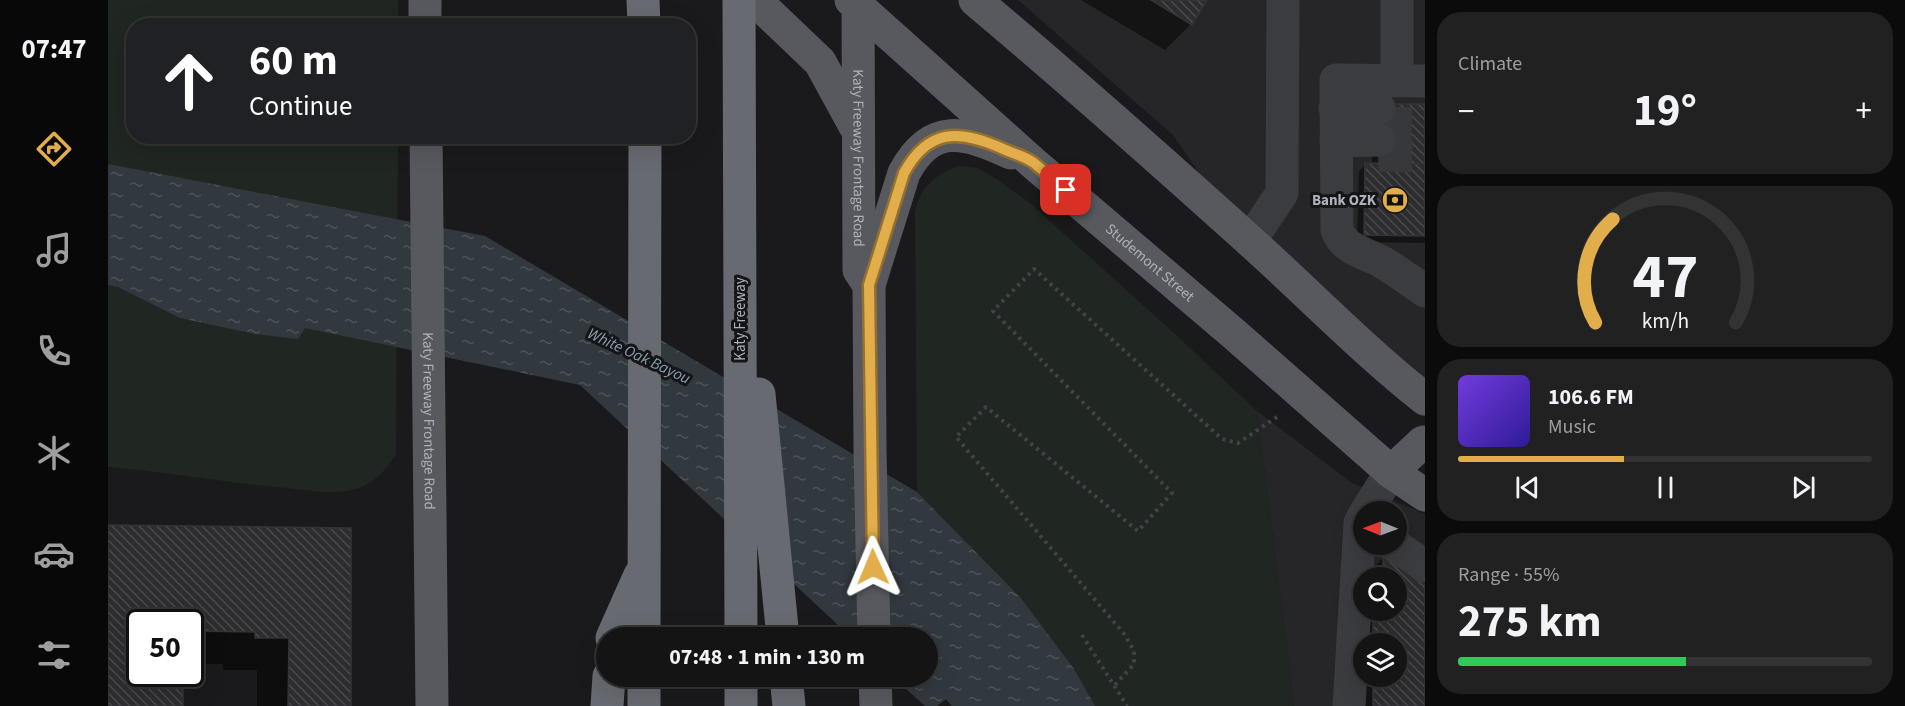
<!DOCTYPE html>
<html lang="en">
<head>
<meta charset="utf-8">
<style>
	body { margin:0; font-family:"Source Sans 3",sans-serif; background:#212122; color:#f1f3f6; height:100vh; display:flex; flex-direction:column; font-size:22px; white-space:nowrap }
	* { box-sizing:border-box; margin:0 }
	p { font-size:20px; color:#9d9ea0 }
	.icon { flex:none; width:33px; height:33px; fill:none; stroke:currentColor; stroke-width:2; stroke-linecap:round; stroke-linejoin:round }
	.map { position:relative; flex:1; overflow:hidden }
	.drawer { display:flex; flex-direction:column; gap:12px; padding:12px; background:#0b0b0c; width:480px }
	.drawer>* { flex:none }
	.banner { position:absolute; left:18px; top:18px; width:570px; height:126px; border-radius:24px; box-shadow:0 6px 24px #0002,0 0 0 2px #333334; background:#202124; color:#fff; overflow:hidden }
	.needle { width:39px; rotate:271deg }
	.fabs { position:absolute; left:1245px; top:501px; display:grid; gap:12px }
	.fabs a { display:grid; place-items:center; width:54px; height:54px; border-radius:50%; background:#141415; box-shadow:0 6px 24px #0002,0 0 0 2px #333334; font-size:30px }
	.speed { position:absolute; left:18px; top:609px; display:flex; gap:12px; font-size:30px; font-weight:700; text-align:center }
	.speed>* { display:grid; place-content:center; width:78px; height:78px; border-radius:50%; background:#141415; box-shadow:0 6px 24px #0002,0 0 0 2px #333334; line-height:1 }
	.speed .limit { border:3px solid #111; border-radius:9px; background:#fff; color:#111 }
	.pin { position:absolute; display:grid; place-items:center; width:51px; height:51px; color:#fff; margin:-26px; border-radius:12px; box-shadow:0 3px 9px #0006 }
	.me { position:absolute; width:66px; margin:-33px; rotate:359deg; stroke-linejoin:round; filter:drop-shadow(0 0 4px #0008) }
	.turn { display:flex; align-items:center; gap:21px; height:126px; padding:0 24px; font-size:27px }
	.turn .icon { width:78px; height:78px; stroke-width:2.5 }
	.turn b { display:block; font-size:42px; line-height:51px }
	.big { font-size:45px; font-weight:700; line-height:1.1 }
	.drawer .card { flex:1; display:flex; flex-direction:column; justify-content:center; gap:9px; min-width:0; padding:0 21px; border-radius:24px; background:#212122 }
	.drawer .dial { align-items:center; gap:0 }
	.dial svg { height:156px; overflow:visible; fill:none; stroke:#333334; stroke-width:7; stroke-linecap:round; text-anchor:middle }
	.dial text { fill:#f1f3f6; stroke:none }
	.song { display:flex; align-items:center; gap:18px }
	.cover { width:72px; height:72px; border-radius:9px; background:linear-gradient(135deg,hsl(260 70% 55%),hsl(250 70% 35%)) }
	.played { height:6px; border-radius:3px; background:linear-gradient(90deg,#e2ad4b 40%,#333334 40%) }
	.keys { display:flex; justify-content:space-around; direction:ltr }
	.heat { display:flex; justify-content:space-between; align-items:center; font-size:33px; direction:ltr }
	.charge { height:9px; border-radius:4px; background:linear-gradient(90deg,#34c759 55%,#333334 0) }
	.trip { position:absolute; left:488px; top:627px; width:342px; height:60px; border-radius:30px; background:#141415; box-shadow:0 6px 24px #0002,0 0 0 2px #333334; font-weight:700; line-height:60px; text-align:center }
	main { display:flex; flex:1; min-height:0 }
	.menu { display:flex; flex-direction:column; width:108px; justify-content:space-around; align-items:center; background:#080808; color:#9d9ea0 }
	.menu .icon { width:42px; height:42px }
	.menu .active { color:#e2ad4b }
	.menu b { font-size:27px; color:#f1f3f6 }
	.map>svg:first-child { display:block }
</style>
</head>
<body>
<main>
<nav class="menu">
<b>07:47</b>
<svg class="icon active" aria-label="directions" viewBox="0 0 24 24"><path d="M12 3l9 9-9 9-9-9zM9 14v-3h6M13 9l2 2-2 2"/></svg>
<svg class="icon" aria-label="music" viewBox="0 0 24 24"><path d="M9 18V5l10-2v13"/><circle cx="6" cy="18" r="3"/><circle cx="16" cy="16" r="3"/></svg>
<svg class="icon" aria-label="phone" viewBox="0 0 24 24"><path d="M5 4h4l2 5-3 2q2 4 5 5l2-3 5 2v4C11 20 4 13 5 4z"/></svg>
<svg class="icon" aria-label="climate" viewBox="0 0 24 24"><path d="M12 3v18M4 7l16 10M4 17L20 7"/></svg>
<svg class="icon" aria-label="car" viewBox="0 0 24 24"><path d="M5 17H2v-5l4-1 3-4h7l3 4 3 1v5h-3M9 17h6M6 11h13"/><circle cx="7" cy="17" r="2"/><circle cx="17" cy="17" r="2"/></svg>
<svg class="icon" aria-label="filters" viewBox="0 0 24 24"><path d="M4 7h16M4 17h16"/><circle cx="9" cy="7" r="2"/><circle cx="15" cy="17" r="2"/></svg>
</nav>
<div class="map">
<svg width="1317" height="706" viewBox="0 0 1317 706">
	<defs>
		<pattern id="water-ripples" width="26" height="14" patternUnits="userSpaceOnUse" patternTransform="scale(1.5)"><rect width="26" height="14" fill="#31393f"/><path d="M2 4q2-2 4 0t4 0M15 11q2-2 4 0t4 0" fill="none" stroke="#4c5359"/></pattern>
		<pattern id="building-back-hatch" width="6" height="6" patternUnits="userSpaceOnUse" patternTransform="scale(1.5)"><rect width="6" height="6" fill="#2d2d30"/><path d="M-1 5l2 2M0 0l6 6M5-1l2 2" fill="none" stroke="#49494c"/></pattern>
	</defs>
	<rect width="100%" height="100%" fill="#1a1a1c"/>
	<path fill="#262629" fill-rule="evenodd" d="M 910,0 L 1317,0 L 1317,382 L 1098,183 L 1065,135 Z
		M 1149,411 L 1244,483 L 1317,514 L 1317,706 L 1186,706 ZM 1256,512 L 1288,512 L 1288,544 L 1256,544 ZM 1256,578 L 1288,578 L 1288,610 L 1256,610 ZM 1256,644 L 1288,644 L 1288,676 L 1256,676 Z"/>
	<path fill="#202621" d="M 0,0 L 290,0 L 290,25 L 26,26 L 26,136 L 290,137 L 288,454 C 278,471 264,486 243,490 C 222,495 200,490 179,488 C 119,483 60,472 0,467 Z
		M 851,166 L 870,168 L 890,180 L 923,204 L 1067,334 L 1149,411 L 1186,706 L 987,706 L 966,669 L 913,598 L 809,492 L 807,213 C 811,188 827,174 851,166 Z"/>
	<path fill="url(#water-ripples)" d="M 0,164 L 377,236 L 809,492 L 913,598 L 966,669 L 987,706 L 844,706 L 838,699 L 829,706 L 817,706 L 785,677 L 819,676 L 819,638 L 743,637 L 472,385 L 197,328 L 190,339 L 147,334 L 72,318 L 10,287 L 0,285 Z"/>
	<path fill="#0007" fill-rule="evenodd" d="M 973,0 L 1097,0 L 1083,24 L 1057,50 Z
		M 1317,105 L 1317,243 L 1249,242 L 1251,171 L 1258,164 L 1264,164 L 1264,113 Z
		M 0,527 L 241,529 L 241,706 L 149,706 L 149,670 L 115,670 L 115,664 L 82,664 L 82,622 L 32,622 L 32,674 L 74,674 L 73,706 L 0,706 Z
		M 1275,558 L 1317,587 L 1317,706 L 1244,706 L 1256,610 L 1288,610 L 1288,578 L 1256,578 ZM 1256,644 L 1288,644 L 1288,676 L 1256,676 Z"/>
	<path fill="url(#building-back-hatch)" stroke="#343438" stroke-width="1.5" d="M 1043,0 L 1099,0 L 1084,25 Z
		M 1271,104 L 1317,104 L 1317,164 L 1271,163 Z
		M 1257,163 L 1317,164 L 1317,236 L 1256,235 Z
		M 0,525 L 243,528 L 243,706 L 180,706 L 181,638 L 147,638 L 147,632 L 82,631 L 82,622 L 32,622 L 32,674 L 75,674 L 75,706 L 0,706 Z
		M 1275,556 L 1317,585 L 1317,706 L 1265,706 L 1265,676 L 1288,676 L 1288,644 L 1265,644 L 1265,615 L 1275,615 L 1275,610 L 1288,610 L 1288,578 L 1275,578 Z"/>
	<g fill="none" stroke-linecap="round" stroke-linejoin="round">
		<path stroke="#37383c" stroke-width="33" stroke-dasharray="33 16" stroke-linecap="butt" d="M 1271,123 L 1317,124
			M 1271,155 L 1317,156"/>
		<path stroke="#414347" stroke-width="4" stroke-dasharray="3 4.5" stroke-linecap="butt" d="M 974,635 L 1019,706
			M 1007,685 L 1026,664 L 1026,651 L 1017,635 L 848,437 L 878,407 L 1030,531 L 1064,493 L 885,311 L 926,269 L 1114,439 L 1130,443 L 1169,417"/>
		<path stroke="#3b3c40" stroke-width="33" d="M 1289,81 L 1289,0
			M 1317,81 L 1228,80 L 1229,230 C 1236,250 1258,253 1274,262 C 1289,271 1303,281 1317,291
			M 1227,108 L 1271,108
			M 1228,141 L 1271,140
			M 1142,241 L 1174,193 L 1175,0
			M 1258,512 L 1283,472
			M 1285,544 L 1317,566
			M 1241,706 L 1252,523 L 1256,515"/>
		<g stroke="#57595f" stroke-width="33">
			<path d="M 317,0 L 317,26"/>
			<path d="M 647,0 L 712,62 L 747,126"/>
			<path id="s1" d="M 743,0 L 924,162 L 1126,334 L 1283,472 L 1317,495"/>
			<path id="s2" d="M 750,0 L 751,270 L 761,285 L 762,450 L 766,638"/>
			<path d="M 867,0 C 960,78 1051,159 1141,240 C 1200,293 1255,350 1317,399"/>
			<path id="s3" d="M 318,136 L 324,706"/>
			<path d="M 761,285 L 796,173 C 824,121 857,132 903,153"/>
			<path d="M 1283,472 L 1315,442 L 1317,443"/>
			<path d="M 767,676 L 768,706"/>
		</g>
		<path stroke="#686a71" stroke-width="33" d="M 535,0 L 536,26
			M 631,0 L 633,638
			M 651,394 L 675,638
			M 504,638 L 532,575
			M 536,638 L 537,136
			M 633,676 L 633,706
			M 678,676 L 681,706
			M 499,706 L 501,676
			M 536,706 L 536,676"/>
	</g>
	<g fill="none" stroke-linecap="round" stroke-linejoin="round">
		<defs>
			<path id="route" d="M 765,567 L 761,285 L 796,173 C 820,129 850,129 893,148 C 903,153 917,156 926,163 C 937,172 947,182 958,190"/>
		</defs>
		<use href="#route" stroke="#937031" stroke-width="15"/>
		<use href="#route" stroke="#e2ad4b" stroke-width="10"/>
	</g>
	<defs>
		<symbol id="bank-disc" viewBox="-11 -11 22 22"><circle r="9.5" fill="#e2ad4b" stroke="#151517"/><path d="M-6-4H6V4H-6ZM0-2.3a2.3 2.3 0 1 0 0 4.6a2.3 2.3 0 1 0 0-4.6Z" fill="#111"/></symbol>
	</defs>
	<g fill-rule="evenodd">
		<use href="#bank-disc" x="1272" y="185" width="30" height="30"/>
	</g>
	<g text-anchor="middle" dominant-baseline="central" stroke-width="6" stroke-linejoin="round" paint-order="stroke">
		<g font-size="15" fill="#adb1ba" stroke="#151517">
			<text stroke="none"><textPath href="#s2" startOffset="158">Katy Freeway Frontage Road</textPath></text>
			<text stroke="none"><textPath href="#s1" startOffset="398">Studemont Street</textPath></text>
			<text transform="translate(632 319) rotate(-90)">Katy Freeway</text>
			<text stroke="none"><textPath href="#s3" startOffset="285">Katy Freeway Frontage Road</textPath></text>
		</g>
		<g font-size="15" font-weight="bold" fill="#adb1ba" stroke="#151517" text-anchor="end">
			<text x="1268" y="200">Bank OZK</text>
		</g>
		<g font-size="16" font-style="italic" fill="#889fb1" stroke="#151517">
			<text transform="translate(531 356) rotate(25)">White Oak Bayou</text>
		</g>
	</g>
</svg>
<div class="fabs">
<a><svg class="needle" viewBox="-14 -14 28 28"><path d="M0-13l5 13h-10z" fill="#e53935"/><path d="M0 13l5-13h-10z" fill="#9d9ea0"/></svg></a>
<a><svg class="icon" aria-label="search" viewBox="0 0 24 24"><circle cx="10" cy="10" r="6"/><path d="M15 15l6 6"/></svg></a>
<a><svg class="icon" aria-label="layers" viewBox="0 0 24 24"><path d="M12 4l9 5-9 5-9-5zM3 14l9 5 9-5"/></svg></a>
</div>
<div class="speed"><div class="limit">50</div></div>
<div class="pin" style="left:958px;top:190px;background:#d93025"><svg class="icon" aria-label="arrive" viewBox="0 0 24 24"><path d="M6 21V4h12l-3 4 3 4H6"/></svg></div>
<svg class="me" style="left:765px;top:567px" viewBox="-20 -20 40 40"><path d="M0-17L14 15 0 8-14 15z" fill="#e2ad4b" stroke="#fff" stroke-width="4"/></svg>
<div class="trip">07:48 · 1 min · 130 m</div>
<div class="banner">
<div class="turn"><svg class="icon" aria-label="ahead" viewBox="0 0 24 24"><path d="M12 20V5M6 11l6-6 6 6"/></svg><div><b>60 m</b>Continue</div></div>
</div>
</div>
<section class="drawer">
<div class="card"><p>Climate</p>
<div class="heat"><a>−</a><b class="big">19°</b><a>+</a></div>
</div>
<div class="card dial"><svg viewBox="0 0 100 80">
<path d="M14 69A42 42 0 1 1 86 69"/>
<path d="M14 69A42 42 0 0 1 23 16" stroke="#e2ad4b"/>
<text x="50" y="56" font-size="32" font-weight="700">47</text>
<text x="50" y="72" font-size="11">km/h</text>
</svg></div>
<div class="card">
<div class="song"><i class="cover"></i><div><b>106.6 FM</b><p>Music</p></div></div>
<div class="played"></div>
<div class="keys"><svg class="icon" aria-label="previous" viewBox="0 0 24 24"><path d="M18 5L8 12l10 7zM5 5v14"/></svg><svg class="icon" aria-label="pause" viewBox="0 0 24 24"><path d="M8 5v14M16 5v14"/></svg><svg class="icon" aria-label="next" viewBox="0 0 24 24"><path d="M6 5l10 7-10 7zM19 5v14"/></svg></div>
</div>
<div class="card"><p>Range · 55%</p><b class="big">275 km</b><div class="charge"></div></div>
</section>
</main>
</body>
</html>
